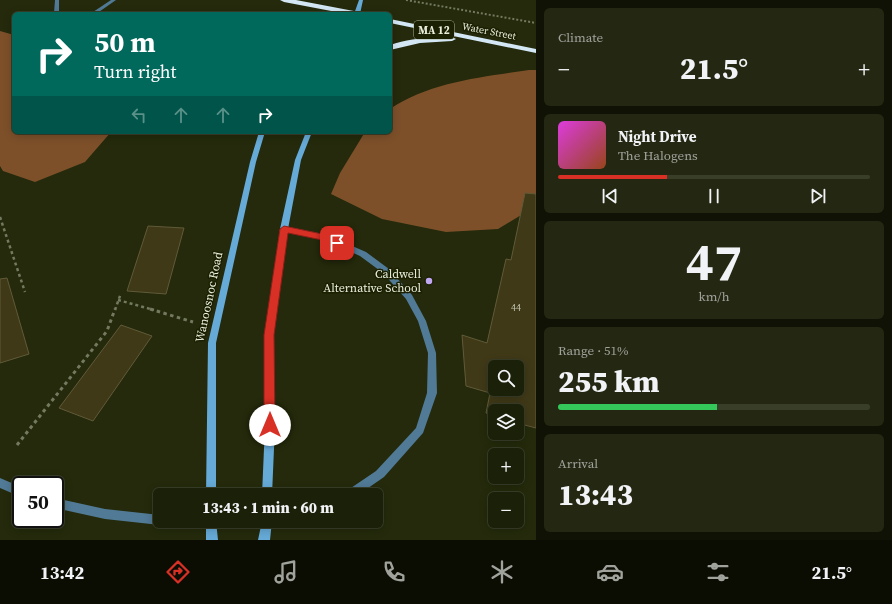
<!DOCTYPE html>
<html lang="en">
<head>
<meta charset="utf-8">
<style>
	body { margin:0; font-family:"Source Serif 4",serif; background:#242812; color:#f1f3f6; height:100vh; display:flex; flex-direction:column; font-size:15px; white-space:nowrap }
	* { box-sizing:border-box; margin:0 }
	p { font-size:13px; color:#a0a39c }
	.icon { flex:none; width:22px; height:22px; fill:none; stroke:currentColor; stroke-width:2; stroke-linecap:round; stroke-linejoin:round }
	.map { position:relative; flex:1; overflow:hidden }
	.details { display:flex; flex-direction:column; gap:8px; padding:8px; background:#0f1204; width:356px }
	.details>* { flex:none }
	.banner { position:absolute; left:12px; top:12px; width:380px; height:122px; border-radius:6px; box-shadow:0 2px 10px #0003,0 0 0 1px #393e29; background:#00695c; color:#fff; overflow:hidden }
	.fabs { position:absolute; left:488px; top:360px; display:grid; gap:8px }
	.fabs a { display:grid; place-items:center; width:36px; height:36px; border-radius:6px; background:#1b2008; box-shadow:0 2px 10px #0003,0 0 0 1px #393e29; font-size:20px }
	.speed { position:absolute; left:12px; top:476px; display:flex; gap:8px; font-size:20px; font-weight:700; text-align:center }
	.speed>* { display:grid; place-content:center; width:52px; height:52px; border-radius:50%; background:#1b2008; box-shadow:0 2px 10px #0003,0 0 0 1px #393e29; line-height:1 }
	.speed .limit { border:2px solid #111; border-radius:6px; background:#fff; color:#111 }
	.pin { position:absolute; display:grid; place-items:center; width:34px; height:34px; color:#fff; margin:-17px; border-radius:8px; box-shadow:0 2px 6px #0006 }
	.me { position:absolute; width:44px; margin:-22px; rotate:0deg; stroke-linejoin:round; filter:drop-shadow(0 0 3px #0008) }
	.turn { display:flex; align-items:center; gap:14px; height:84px; padding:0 16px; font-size:18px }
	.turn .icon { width:52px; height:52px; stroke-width:2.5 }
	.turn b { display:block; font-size:28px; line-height:34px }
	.lanes { display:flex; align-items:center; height:38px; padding:0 16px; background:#0003; justify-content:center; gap:20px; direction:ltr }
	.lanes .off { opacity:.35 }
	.big { font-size:30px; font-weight:800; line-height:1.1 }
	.details .widget { flex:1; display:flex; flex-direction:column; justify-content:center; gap:6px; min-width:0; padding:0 14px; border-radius:6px; background:#242812 }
	.details .dial { align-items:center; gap:0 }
	.dial b { font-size:52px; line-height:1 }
	.song { display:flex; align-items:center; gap:12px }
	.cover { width:48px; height:48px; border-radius:6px; background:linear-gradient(135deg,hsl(300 70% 55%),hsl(20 70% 35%)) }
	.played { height:4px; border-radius:2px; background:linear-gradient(90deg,#d93025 35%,#393e29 35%) }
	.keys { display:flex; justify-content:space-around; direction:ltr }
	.heat { display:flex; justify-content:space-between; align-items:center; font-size:22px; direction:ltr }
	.charge { height:6px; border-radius:3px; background:linear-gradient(90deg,#34c759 51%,#393e29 0) }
	.trip { position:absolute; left:153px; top:488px; width:230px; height:40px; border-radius:6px; background:#1b2008; box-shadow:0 2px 10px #0003,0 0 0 1px #393e29; font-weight:800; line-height:40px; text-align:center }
	.tab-bar { display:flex; height:64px; justify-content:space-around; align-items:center; background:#0b0d03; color:#a0a39c }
	.tab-bar .icon { width:28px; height:28px }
	.tab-bar .current { color:#d93025 }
	.tab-bar b { font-size:18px; color:#f1f3f6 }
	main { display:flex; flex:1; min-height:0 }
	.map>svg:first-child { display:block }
</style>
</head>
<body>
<main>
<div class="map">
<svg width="536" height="540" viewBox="0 0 536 540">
	<rect width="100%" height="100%" fill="#242a0b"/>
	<path fill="#7d502a" d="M 0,31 L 14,35 L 14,132 L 111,132 L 85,162 L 35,182 L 3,171 L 0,166 Z
		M 529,70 L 536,70 L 536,206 L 498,229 L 446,232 L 382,219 L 331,194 L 340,173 L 365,132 L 390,132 L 390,109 C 430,82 482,77 529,70 Z"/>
	<path fill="#3f3918" stroke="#605a38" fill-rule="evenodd" d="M 525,193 L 536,194 L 536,428 L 517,423 L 517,411 L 495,411 L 495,416 L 486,413 L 490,393 L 466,386 L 462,335 L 487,343 L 506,259 L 511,260 ZM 495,367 L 517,367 L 517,389 L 495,389 Z
		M 148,226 L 184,228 L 166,294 L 127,291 Z
		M 7,278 L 29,354 L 0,363 L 0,279 Z
		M 121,325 L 152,336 L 93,421 L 59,408 Z"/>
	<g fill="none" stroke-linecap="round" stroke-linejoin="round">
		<path stroke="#747a60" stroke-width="2" stroke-dasharray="2 2" stroke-linecap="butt" d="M 406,0 L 536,23"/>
		<path stroke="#747a60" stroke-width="2.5" stroke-dasharray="3 3" stroke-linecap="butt" d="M 0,217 L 25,292
			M 118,300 L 154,310
			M 115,310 L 121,293"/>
		<path stroke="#747a60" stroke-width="3" stroke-dasharray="3.5 3.5" stroke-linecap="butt" d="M 150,309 L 193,322
			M 17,445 L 107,331 L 115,309"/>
		<path fill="#517a96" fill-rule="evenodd" d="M 55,0 L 59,0 L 59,14 L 54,13 Z
			M 111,0 L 116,0 L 96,14 L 90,14 Z
			M 284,226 L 327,235 L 366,252 L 389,269 L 412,295 L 426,321 L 436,353 L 437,393 L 423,433 L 384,477 L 358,495 L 344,495 L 345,492 L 376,471 L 416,428 L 427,393 L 428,353 L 418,321 L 406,299 L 383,273 L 360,256 L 322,239 L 281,231 L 280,229 L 281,227 Z
			M 262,521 L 313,521 L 312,525 L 304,528 L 266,529 L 262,528 L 261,524 Z"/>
		<path fill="#517a96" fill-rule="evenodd" d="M 0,478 L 21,487 L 21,497 L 0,488 Z
			M 55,498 L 105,509 L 160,515 L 160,521 L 270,521 L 271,524 L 270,528 L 266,529 L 221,529 L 168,526 L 164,524 L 160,525 L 105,519 L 55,508 Z"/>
		<path fill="#66aad7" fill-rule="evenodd" d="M 359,0 L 363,0 L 360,14 L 354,14 Z
			M 259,132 L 265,132 L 256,162 L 216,343 L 216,495 L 206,495 L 208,343 L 250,162 Z
			M 306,132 L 312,132 L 301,160 L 288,229 L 273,335 L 275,425 L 272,495 L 262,495 L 265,425 L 265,335 L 280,229 L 295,160 Z
			M 206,521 L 216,521 L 218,540 L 206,540 Z
			M 262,521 L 272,521 L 270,540 L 258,540 Z"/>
		<path fill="#d3e7f5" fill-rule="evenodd" d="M 280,0 L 296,0 L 359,12 L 363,14 L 347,14 L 284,2 Z
			M 390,19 L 536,49 L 536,53 L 390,23 Z
			M 436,37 L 452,37 L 456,39 L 452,41 L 420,43 L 390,50 L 390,45 C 405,40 420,38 436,37 Z"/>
	</g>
	<path fill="#d93025" stroke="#8d1f18" d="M 284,226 L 327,235 L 342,243 L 337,246 L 322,240 L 288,233 L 274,335 L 275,425 L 273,428 L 270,430 L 266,428 L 264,425 L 264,335 L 280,229 Z"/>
	<circle fill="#c1a8f3" stroke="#1b2002" stroke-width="1.5" cx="429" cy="281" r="4"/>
	<g text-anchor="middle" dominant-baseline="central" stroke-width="3" stroke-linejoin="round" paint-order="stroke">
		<g font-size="10" fill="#eaefdc" stroke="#1b2002">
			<text transform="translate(489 31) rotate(11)">Water Street</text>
		</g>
		<g font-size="10" fill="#bfc2ab">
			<text x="516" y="307">44</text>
		</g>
		<rect fill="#1b2002" stroke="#acb19b" stroke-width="1" x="414" y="21" width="40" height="18" rx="3"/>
		<g font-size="11" font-weight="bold" fill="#eaefdc">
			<text x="434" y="30">MA 12</text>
		</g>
		<g font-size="12" fill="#eaefdc" stroke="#1b2002" text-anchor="end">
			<text x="421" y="274">Caldwell<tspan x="421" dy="14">Alternative School</tspan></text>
		</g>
		<g font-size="12" fill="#eaefdc" stroke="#1b2002">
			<text transform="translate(209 297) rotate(-78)">Wanoosnoc Road</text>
		</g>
	</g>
</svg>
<div class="fabs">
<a><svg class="icon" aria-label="search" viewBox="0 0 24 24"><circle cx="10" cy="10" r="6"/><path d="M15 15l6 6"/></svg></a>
<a><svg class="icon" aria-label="layers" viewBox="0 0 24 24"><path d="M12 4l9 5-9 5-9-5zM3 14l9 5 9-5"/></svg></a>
<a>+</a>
<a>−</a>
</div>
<div class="speed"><div class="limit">50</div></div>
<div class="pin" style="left:337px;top:243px;background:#d93025"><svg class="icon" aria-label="arrive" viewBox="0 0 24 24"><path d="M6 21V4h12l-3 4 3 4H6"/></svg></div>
<svg class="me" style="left:270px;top:425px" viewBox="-20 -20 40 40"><circle r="19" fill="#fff"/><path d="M0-13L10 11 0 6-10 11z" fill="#d93025"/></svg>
<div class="trip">13:43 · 1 min · 60 m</div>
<div class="banner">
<div class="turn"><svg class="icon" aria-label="right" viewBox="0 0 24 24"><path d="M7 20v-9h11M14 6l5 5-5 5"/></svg><div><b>50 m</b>Turn right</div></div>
<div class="lanes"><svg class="icon off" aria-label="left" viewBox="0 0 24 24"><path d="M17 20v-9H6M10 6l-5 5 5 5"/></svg><svg class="icon off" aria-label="ahead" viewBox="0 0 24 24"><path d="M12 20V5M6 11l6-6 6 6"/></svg><svg class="icon off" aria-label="ahead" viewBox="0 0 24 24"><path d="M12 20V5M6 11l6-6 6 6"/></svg><svg class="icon" aria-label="right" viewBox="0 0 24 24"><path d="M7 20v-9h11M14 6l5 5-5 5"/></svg></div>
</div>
</div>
<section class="details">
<div class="widget"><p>Climate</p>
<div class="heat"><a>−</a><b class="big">21.5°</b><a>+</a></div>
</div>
<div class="widget">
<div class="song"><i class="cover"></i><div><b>Night Drive</b><p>The Halogens</p></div></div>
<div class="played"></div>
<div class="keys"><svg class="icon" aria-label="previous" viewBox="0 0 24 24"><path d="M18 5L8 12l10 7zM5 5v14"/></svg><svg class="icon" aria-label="pause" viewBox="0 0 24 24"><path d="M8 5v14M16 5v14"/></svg><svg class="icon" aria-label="next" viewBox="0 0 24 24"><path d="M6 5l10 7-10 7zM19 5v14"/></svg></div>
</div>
<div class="widget dial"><b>47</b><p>km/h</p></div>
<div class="widget"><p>Range · 51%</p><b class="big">255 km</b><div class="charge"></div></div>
<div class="widget"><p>Arrival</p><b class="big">13:43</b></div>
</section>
</main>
<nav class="tab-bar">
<b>13:42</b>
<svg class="icon current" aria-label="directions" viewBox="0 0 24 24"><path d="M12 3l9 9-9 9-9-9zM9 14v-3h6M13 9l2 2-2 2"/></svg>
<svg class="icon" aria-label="music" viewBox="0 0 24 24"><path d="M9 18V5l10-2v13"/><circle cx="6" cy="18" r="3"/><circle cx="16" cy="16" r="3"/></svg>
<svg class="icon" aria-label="phone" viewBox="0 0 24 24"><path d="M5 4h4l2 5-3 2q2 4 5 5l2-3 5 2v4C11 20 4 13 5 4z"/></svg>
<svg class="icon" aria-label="climate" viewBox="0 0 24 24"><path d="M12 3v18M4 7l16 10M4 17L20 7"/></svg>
<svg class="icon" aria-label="car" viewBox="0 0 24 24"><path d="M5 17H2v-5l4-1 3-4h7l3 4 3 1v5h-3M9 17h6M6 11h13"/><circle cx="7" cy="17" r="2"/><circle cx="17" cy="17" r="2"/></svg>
<svg class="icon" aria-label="filters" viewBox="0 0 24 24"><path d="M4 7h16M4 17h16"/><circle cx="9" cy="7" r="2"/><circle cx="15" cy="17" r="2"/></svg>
<b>21.5°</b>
</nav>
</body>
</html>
